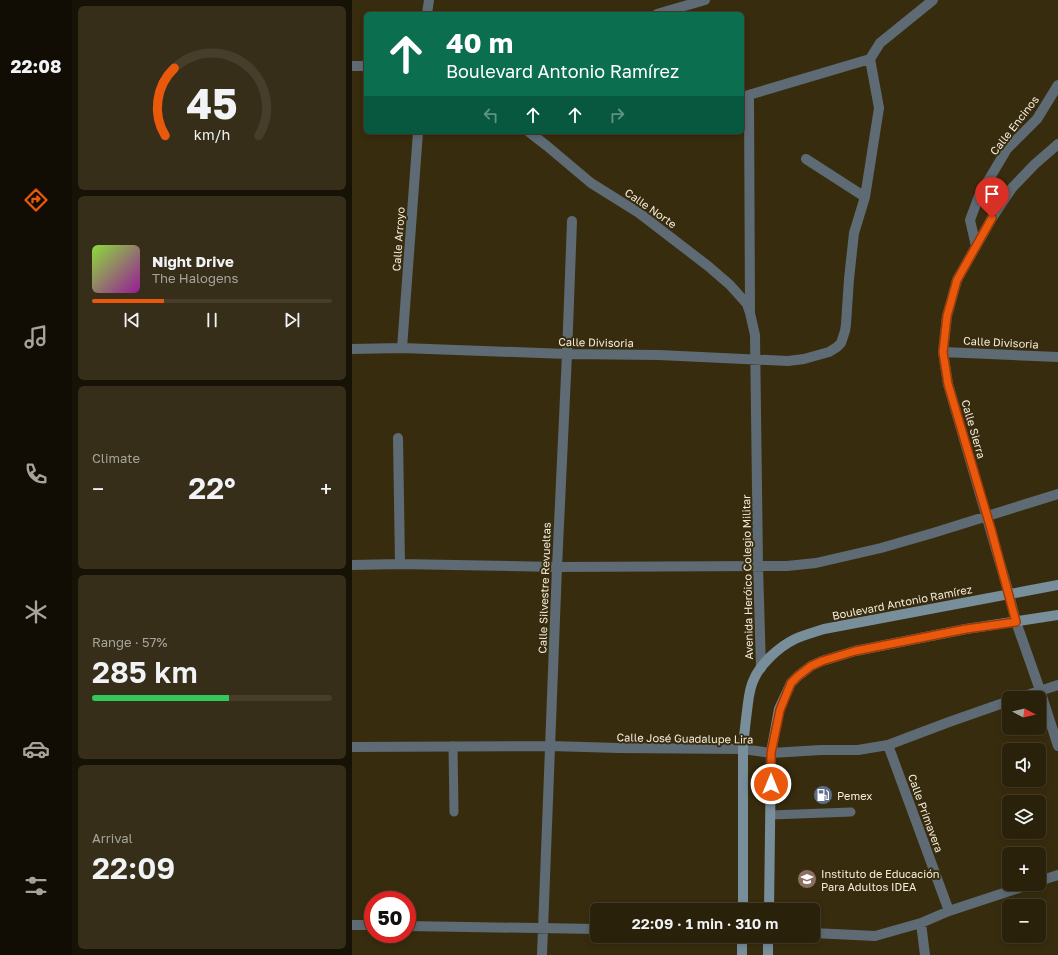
<!DOCTYPE html>
<html lang="en">
<head>
<meta charset="utf-8">
<style>
	body { margin:0; font-family:"Golos Text",sans-serif; background:#362e18; color:#f1f3f6; height:100vh; display:flex; flex-direction:column; font-size:15px; white-space:nowrap }
	* { box-sizing:border-box; margin:0 }
	p { font-size:13px; color:#a5a39c }
	.icon { flex:none; width:22px; height:22px; fill:none; stroke:currentColor; stroke-width:2; stroke-linecap:round; stroke-linejoin:round }
	.map { position:relative; flex:1; overflow:hidden }
	.drawer { display:flex; flex-direction:column; gap:6px; padding:6px; background:#171206; width:280px }
	.drawer>* { flex:none }
	.guide { position:absolute; left:12px; top:12px; width:380px; height:122px; border-radius:6px; box-shadow:0 2px 6px #0003,0 0 0 1px #463e2b; background:#0b6e4f; color:#fff; overflow:hidden }
	.needle { width:26px; rotate:97deg }
	.controls { position:absolute; left:650px; top:691px; display:grid; gap:8px }
	.controls a { display:grid; place-items:center; width:44px; height:44px; border-radius:6px; background:#2a210a; box-shadow:0 2px 6px #0003,0 0 0 1px #463e2b; font-size:20px }
	.speed { position:absolute; left:12px; top:891px; display:flex; gap:8px; font-size:20px; font-weight:700; text-align:center }
	.speed>* { display:grid; place-content:center; width:52px; height:52px; border-radius:50%; background:#2a210a; box-shadow:0 2px 6px #0003,0 0 0 1px #463e2b; line-height:1 }
	.speed .limit { border:6px solid #d22; background:#fff; color:#111 }
	.pin { position:absolute; display:grid; place-items:center; width:34px; height:34px; color:#fff; margin:-41px -17px; border-radius:50% 50% 50% 0; rotate:-45deg; box-shadow:0 0 4px #0007 }
	.pin .icon { rotate:45deg }
	.me { position:absolute; width:44px; margin:-22px; rotate:0deg; stroke-linejoin:round; filter:drop-shadow(0 0 3px #0008) }
	.turn { display:flex; align-items:center; gap:14px; height:84px; padding:0 16px; font-size:18px }
	.turn .icon { width:52px; height:52px; stroke-width:2.5 }
	.turn b { display:block; font-size:28px; line-height:34px }
	.lanes { display:flex; align-items:center; height:38px; padding:0 16px; background:#0003; justify-content:center; gap:20px; direction:ltr }
	.lanes .off { opacity:.35 }
	.big { font-size:30px; font-weight:600; line-height:1.1 }
	.drawer .widget { flex:1; display:flex; flex-direction:column; justify-content:center; gap:6px; min-width:0; padding:0 14px; border-radius:6px; background:#362e18 }
	.drawer .dial { align-items:center; gap:0 }
	.dial svg { height:104px; overflow:visible; fill:none; stroke:#463e2b; stroke-width:7; stroke-linecap:round; text-anchor:middle }
	.dial text { fill:#f1f3f6; stroke:none }
	.song { display:flex; align-items:center; gap:12px }
	.cover { width:48px; height:48px; border-radius:6px; background:linear-gradient(135deg,hsl(90 70% 55%),hsl(300 70% 35%)) }
	.played { height:4px; border-radius:2px; background:linear-gradient(90deg,#ea580c 30%,#463e2b 30%) }
	.keys { display:flex; justify-content:space-around; direction:ltr }
	.heat { display:flex; justify-content:space-between; align-items:center; font-size:22px; direction:ltr }
	.charge { height:6px; border-radius:3px; background:linear-gradient(90deg,#34c759 57%,#463e2b 0) }
	.trip { position:absolute; left:238px; top:903px; width:230px; height:40px; border-radius:6px; background:#2a210a; box-shadow:0 2px 6px #0003,0 0 0 1px #463e2b; font-weight:600; line-height:40px; text-align:center }
	main { display:flex; flex:1; min-height:0 }
	.dock { display:flex; flex-direction:column; width:72px; justify-content:space-around; align-items:center; background:#110d04; color:#a5a39c }
	.dock .icon { width:28px; height:28px }
	.dock .active { color:#ea580c }
	.dock b { font-size:18px; color:#f1f3f6 }
	.map>svg:first-child { display:block }
</style>
</head>
<body>
<main>
<nav class="dock">
<b>22:08</b>
<svg class="icon active" aria-label="directions" viewBox="0 0 24 24"><path d="M12 3l9 9-9 9-9-9zM9 14v-3h6M13 9l2 2-2 2"/></svg>
<svg class="icon" aria-label="music" viewBox="0 0 24 24"><path d="M9 18V5l10-2v13"/><circle cx="6" cy="18" r="3"/><circle cx="16" cy="16" r="3"/></svg>
<svg class="icon" aria-label="phone" viewBox="0 0 24 24"><path d="M5 4h4l2 5-3 2q2 4 5 5l2-3 5 2v4C11 20 4 13 5 4z"/></svg>
<svg class="icon" aria-label="climate" viewBox="0 0 24 24"><path d="M12 3v18M4 7l16 10M4 17L20 7"/></svg>
<svg class="icon" aria-label="car" viewBox="0 0 24 24"><path d="M5 17H2v-5l4-1 3-4h7l3 4 3 1v5h-3M9 17h6M6 11h13"/><circle cx="7" cy="17" r="2"/><circle cx="17" cy="17" r="2"/></svg>
<svg class="icon" aria-label="filters" viewBox="0 0 24 24"><path d="M4 7h16M4 17h16"/><circle cx="9" cy="7" r="2"/><circle cx="15" cy="17" r="2"/></svg>
</nav>
<section class="drawer">
<div class="widget dial"><svg viewBox="0 0 100 80">
<path d="M14 69A42 42 0 1 1 86 69"/>
<path d="M14 69A42 42 0 0 1 21 17" stroke="#ea580c"/>
<text x="50" y="56" font-size="32" font-weight="700">45</text>
<text x="50" y="72" font-size="11">km/h</text>
</svg></div>
<div class="widget">
<div class="song"><i class="cover"></i><div><b>Night Drive</b><p>The Halogens</p></div></div>
<div class="played"></div>
<div class="keys"><svg class="icon" aria-label="previous" viewBox="0 0 24 24"><path d="M18 5L8 12l10 7zM5 5v14"/></svg><svg class="icon" aria-label="pause" viewBox="0 0 24 24"><path d="M8 5v14M16 5v14"/></svg><svg class="icon" aria-label="next" viewBox="0 0 24 24"><path d="M6 5l10 7-10 7zM19 5v14"/></svg></div>
</div>
<div class="widget"><p>Climate</p>
<div class="heat"><a>−</a><b class="big">22°</b><a>+</a></div>
</div>
<div class="widget"><p>Range · 57%</p><b class="big">285 km</b><div class="charge"></div></div>
<div class="widget"><p>Arrival</p><b class="big">22:09</b></div>
</section>
<div class="map">
<svg width="706" height="955" viewBox="0 0 706 955">
	<rect width="100%" height="100%" fill="#382c0e"/>
	<g fill="none" stroke-linecap="round" stroke-linejoin="round">
		<path stroke="#5e6b74" stroke-width="9" d="M 101,746 L 102,812
			M 419,815 L 499,812"/>
		<path stroke="#5e6b74" stroke-width="10" d="M 75,14 L 77,0
			M 305,14 L 353,0
			M 0,66 L 14,66
			M 397,95 L 398,311
			M 390,97 L 518,59
			M 177,132 L 195,146 L 239,183 L 287,213 L 356,266 L 378,285 L 395,304 L 398,313 L 403,335 L 406,566 L 409,668
			M 706,144 L 683,164 L 660,188 L 640,218 L 605,280 L 595,316 L 591,352 L 596,384 L 657,594 L 664,622 L 688,690 L 706,746
			M 454,159 L 513,197
			M 624,246 L 618,220 L 627,196 L 655,149 L 685,119 L 706,85
			M 50,348 L 66,132
			M 0,349 L 50,348 L 215,354 L 307,355 L 436,361 L 452,359 L 477,352 L 485,347 L 489,343 L 493,331 L 494,324 L 497,279 L 502,233 L 513,197 L 527,108 L 518,59 L 528,43 L 581,0
			M 591,352 L 706,357
			M 46,438 L 48,564
			M 0,565 L 48,564 L 205,567 L 435,566 L 464,563 L 529,548 L 581,533 L 706,494
			M 666,698 L 706,685
			M 536,745 L 597,911
			M 0,747 L 198,746 L 267,748 L 391,749 L 419,753 L 469,750 L 506,750 L 536,745 L 597,722 L 657,701
			M 687,881 L 706,875
			M 569,923 L 573,955
			M 0,925 L 21,925
			M 55,926 L 245,929
			M 461,933 L 523,936 L 569,923 L 597,911 L 679,884
			M 190,955 L 205,567 L 215,354 L 220,221"/>
		<path stroke="#788e9b" stroke-width="10" d="M 391,910 L 391,749 C 392,734 394,719 396,703 C 397,695 398,687 402,679 C 409,663 427,647 443,639 C 452,635 463,632 472,629 L 706,585
			M 417,910 L 419,753 L 427,709 L 439,683 L 446,676 L 459,666 L 470,661 L 503,651 L 614,629 L 706,615
			M 390,955 L 390,936
			M 416,955 L 416,936"/>
	</g>
	<g fill="none" stroke-linecap="round" stroke-linejoin="round">
		<defs>
			<path id="route" d="M 419,784 L 419,753 L 428,710 L 439,683 L 446,676 L 459,666 L 470,661 L 503,651 L 614,629 L 664,622 L 639,529 L 596,384 L 591,352 L 595,316 L 605,280 L 640,218"/>
		</defs>
		<use href="#route" stroke="#983908" stroke-width="10"/>
		<use href="#route" stroke="#ea580c" stroke-width="7"/>
	</g>
	<defs>
		<symbol id="fuel-disc" viewBox="-11 -11 22 22"><circle r="9.5" fill="#5c6f8a" stroke="#382c0e"/><path d="M-5.5-6h7V0h2V4h1.3V-2.5L3-4.5l.8-.8L6-3V5H2.5V1h-1V6h-7ZM-4.2-4.7v3.2H.2V-4.7Z" fill="#fff"/></symbol>
		<symbol id="university-disc" viewBox="-11 -11 22 22"><circle r="9.5" fill="#8d6e63" stroke="#382c0e"/><path d="M0-5L7-2L0 1L-7-2ZM-4 1L0 2.5L4 1V4Q0 6-4 4Z" fill="#fff"/></symbol>
	</defs>
	<g fill-rule="evenodd">
		<use href="#fuel-disc" x="460" y="784" width="22" height="22"/>
		<use href="#university-disc" x="444" y="868" width="22" height="22"/>
	</g>
	<g text-anchor="middle" dominant-baseline="central" stroke-width="4" stroke-linejoin="round" paint-order="stroke">
		<g font-size="11" fill="#f4eddc" stroke="#382c0e">
			<text transform="translate(662 125) rotate(-52)">Calle Encinos</text>
			<text transform="translate(299 208) rotate(35)">Calle Norte</text>
			<text transform="translate(46 239) rotate(-86)">Calle Arroyo</text>
			<text transform="translate(244 342) rotate(1)">Calle Divisoria</text>
			<text transform="translate(649 342) rotate(3)">Calle Divisoria</text>
			<text transform="translate(622 429) rotate(74)">Calle Sierra</text>
			<text transform="translate(395 577) rotate(-91)">Avenida Heróico Colegio Militar</text>
			<text transform="translate(192 588) rotate(-88)">Calle Silvestre Revueltas</text>
			<text transform="translate(550 602) rotate(-11)">Boulevard Antonio Ramírez</text>
			<text transform="translate(333 738) rotate(1)">Calle José Guadalupe Lira</text>
			<text transform="translate(574 813) rotate(70)">Calle Primavera</text>
		</g>
		<g font-size="11" fill="#f4eddc" stroke="#382c0e" text-anchor="start">
			<text x="485" y="795">Pemex</text>
			<text x="469" y="873">Instituto de Educación<tspan x="469" dy="13">Para Adultos IDEA</tspan></text>
		</g>
	</g>
</svg>
<div class="controls">
<a><svg class="needle" viewBox="-14 -14 28 28"><path d="M0-13l5 13h-10z" fill="#e53935"/><path d="M0 13l5-13h-10z" fill="#a5a39c"/></svg></a>
<a><svg class="icon" aria-label="sound" viewBox="0 0 24 24"><path d="M4 9h4l5-4v14l-5-4H4zM17 9q2 3 0 6"/></svg></a>
<a><svg class="icon" aria-label="layers" viewBox="0 0 24 24"><path d="M12 4l9 5-9 5-9-5zM3 14l9 5 9-5"/></svg></a>
<a>+</a>
<a>−</a>
</div>
<div class="speed"><div class="limit">50</div></div>
<div class="pin" style="left:640px;top:218px;background:#d93025"><svg class="icon" aria-label="arrive" viewBox="0 0 24 24"><path d="M6 21V4h12l-3 4 3 4H6"/></svg></div>
<svg class="me" style="left:419px;top:784px" viewBox="-20 -20 40 40"><circle r="17" fill="#ea580c" stroke="#fff" stroke-width="3"/><path d="M0-11L8 9 0 5-8 9z" fill="#fff"/></svg>
<div class="trip">22:09 · 1 min · 310 m</div>
<div class="guide">
<div class="turn"><svg class="icon" aria-label="ahead" viewBox="0 0 24 24"><path d="M12 20V5M6 11l6-6 6 6"/></svg><div><b>40 m</b>Boulevard Antonio Ramírez</div></div>
<div class="lanes"><svg class="icon off" aria-label="left" viewBox="0 0 24 24"><path d="M17 20v-9H6M10 6l-5 5 5 5"/></svg><svg class="icon" aria-label="ahead" viewBox="0 0 24 24"><path d="M12 20V5M6 11l6-6 6 6"/></svg><svg class="icon" aria-label="ahead" viewBox="0 0 24 24"><path d="M12 20V5M6 11l6-6 6 6"/></svg><svg class="icon off" aria-label="right" viewBox="0 0 24 24"><path d="M7 20v-9h11M14 6l5 5-5 5"/></svg></div>
</div>
</div>
</main>
</body>
</html>
